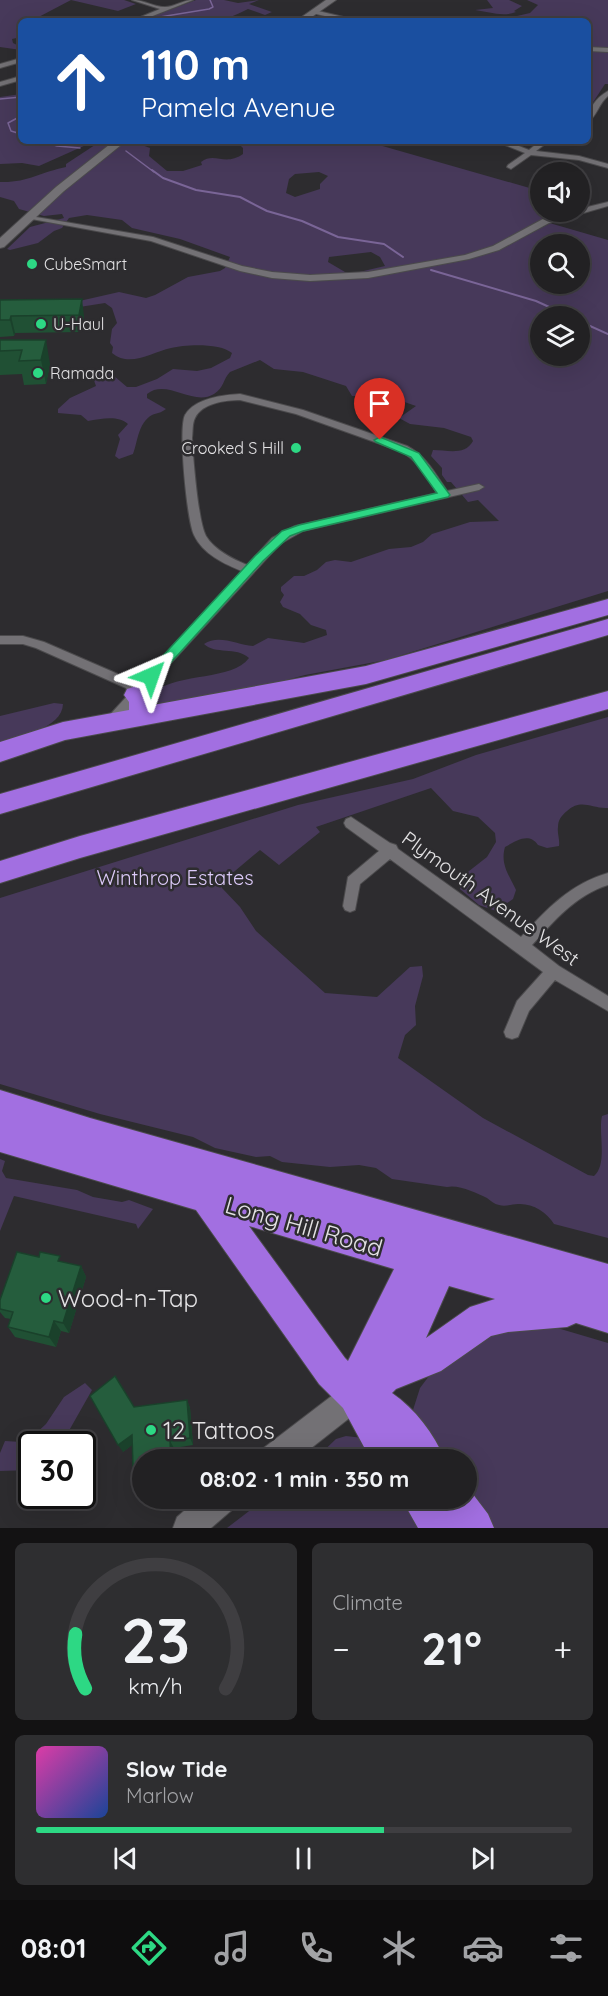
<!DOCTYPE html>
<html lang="en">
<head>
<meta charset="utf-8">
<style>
	body { margin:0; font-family:Quicksand,sans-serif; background:#2e2e30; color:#f1f3f6; height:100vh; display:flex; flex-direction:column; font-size:22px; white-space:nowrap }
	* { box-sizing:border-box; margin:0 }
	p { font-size:20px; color:#a2a3a6 }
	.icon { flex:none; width:33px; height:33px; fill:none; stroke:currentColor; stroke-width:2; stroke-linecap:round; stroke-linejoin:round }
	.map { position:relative; height:1528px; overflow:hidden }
	.sheet { display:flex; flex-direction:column; gap:15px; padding:15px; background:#131213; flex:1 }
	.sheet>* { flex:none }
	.hud { position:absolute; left:18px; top:18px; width:573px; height:126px; border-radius:9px; box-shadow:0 6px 24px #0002,0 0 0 2px #3f3e41; background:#1a4fa0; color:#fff; overflow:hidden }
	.tools { position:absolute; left:530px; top:162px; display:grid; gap:12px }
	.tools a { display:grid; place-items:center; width:60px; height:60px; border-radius:50%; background:#222123; box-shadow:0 6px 24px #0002,0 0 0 2px #3f3e41; font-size:30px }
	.speed { position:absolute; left:18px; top:1431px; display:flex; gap:12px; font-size:30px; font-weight:700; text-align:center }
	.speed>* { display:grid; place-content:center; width:78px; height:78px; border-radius:50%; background:#222123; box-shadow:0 6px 24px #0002,0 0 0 2px #3f3e41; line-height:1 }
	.speed .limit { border:3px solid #111; border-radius:9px; background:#fff; color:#111 }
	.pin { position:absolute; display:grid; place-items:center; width:51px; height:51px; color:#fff; margin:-62px -26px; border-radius:50% 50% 50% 0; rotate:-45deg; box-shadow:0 0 6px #0007 }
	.pin .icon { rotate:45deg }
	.me { position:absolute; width:66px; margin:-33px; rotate:43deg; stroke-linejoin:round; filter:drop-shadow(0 0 4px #0008) }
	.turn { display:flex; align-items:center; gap:21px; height:126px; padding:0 24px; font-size:27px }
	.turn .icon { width:78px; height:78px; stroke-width:2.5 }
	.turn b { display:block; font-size:42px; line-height:51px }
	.big { font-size:45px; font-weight:700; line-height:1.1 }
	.sheet .tile { flex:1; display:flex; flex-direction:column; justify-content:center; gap:9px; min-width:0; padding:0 21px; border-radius:9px; background:#2e2e30 }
	.sheet .dial { align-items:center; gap:0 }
	.dial svg { height:156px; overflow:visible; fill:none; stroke:#3f3e41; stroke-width:7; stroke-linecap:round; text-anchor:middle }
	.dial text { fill:#f1f3f6; stroke:none }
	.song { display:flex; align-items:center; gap:18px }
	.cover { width:72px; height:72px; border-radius:9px; background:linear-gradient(135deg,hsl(320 70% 55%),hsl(220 70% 35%)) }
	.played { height:6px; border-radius:3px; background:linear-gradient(90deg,#2dd884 65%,#3f3e41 65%) }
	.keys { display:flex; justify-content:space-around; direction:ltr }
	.heat { display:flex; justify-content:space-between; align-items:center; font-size:33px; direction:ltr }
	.sheet .tiles { flex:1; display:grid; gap:15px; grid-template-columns:1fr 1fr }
	.tile:last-child { grid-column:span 2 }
	.trip { position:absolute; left:132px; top:1449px; width:345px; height:60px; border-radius:30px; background:#222123; box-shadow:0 6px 24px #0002,0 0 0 2px #3f3e41; font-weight:700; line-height:60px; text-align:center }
	.tabs { display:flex; height:96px; justify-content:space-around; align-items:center; background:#0e0d0e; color:#a2a3a6 }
	.tabs .icon { width:42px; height:42px }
	.tabs .active { color:#2dd884 }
	.tabs b { font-size:27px; color:#f1f3f6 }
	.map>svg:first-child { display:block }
</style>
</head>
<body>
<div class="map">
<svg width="608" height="1528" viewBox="0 0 608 1528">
	<rect width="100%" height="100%" fill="#2d2c2f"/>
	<path fill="#47395a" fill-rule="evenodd" d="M 0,0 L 124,0 L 136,4 L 118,11 L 71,0 L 31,21 L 21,21 L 21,37 L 12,39 L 13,43 L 21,47 L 21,50 L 0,47 Z
		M 196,0 L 224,0 L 238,3 L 259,0 L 249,4 L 272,12 L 265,15 L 248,9 C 231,17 212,28 194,18 L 182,21 L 140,21 Z
		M 487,0 L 509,0 L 522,6 L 514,11 L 516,12 C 503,17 489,12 475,10 L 493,8 Z
		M 527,0 L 608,0 L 608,84 L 605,84 L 588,110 L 588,21 L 509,21 L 517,16 L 530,13 L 538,5 Z
		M 21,94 L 21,141 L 77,141 L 86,145 L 39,166 L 22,163 L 0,164 L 0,97 Z
		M 101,141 L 140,141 L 139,144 L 150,148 L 149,156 L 167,171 L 183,171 L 202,165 L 201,162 C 215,151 224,167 243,154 L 243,148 L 238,143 L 239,141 L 365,141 L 540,191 L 540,212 L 557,212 L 544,218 L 546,222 L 608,240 L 608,591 L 386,660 L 305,675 L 261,687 L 162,705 L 157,703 L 154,692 C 180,672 232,681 249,658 C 236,646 215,655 204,644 C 219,634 237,645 253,646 L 268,638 L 304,643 L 327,635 L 326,630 L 311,625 L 300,614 L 283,607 L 280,602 L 284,595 L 281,591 L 281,587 L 294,576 L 304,576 L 317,570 L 326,562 L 335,560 L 351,562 L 389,549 L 411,547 L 423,542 L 432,534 L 470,522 L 499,521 L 478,500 L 468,502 L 451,482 L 447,482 L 442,475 L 442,468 L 431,456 L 433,450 C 447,450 465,456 473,441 L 471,437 L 444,428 L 410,424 L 399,418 L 416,406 L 390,397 L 352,396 L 346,386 L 303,372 L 274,369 L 260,360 L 230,372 C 223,379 224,388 214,394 C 193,407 167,378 147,394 L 147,398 L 166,409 C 161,413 157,413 152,415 C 138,423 138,441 133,454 L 119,459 L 115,456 L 120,439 L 118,435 L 128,424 C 118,415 101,419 88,421 L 81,415 L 58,413 L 58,409 L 70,398 L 96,386 L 91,372 L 98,368 L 107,370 L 127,387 L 136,387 L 157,379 L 173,369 L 197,371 L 211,368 L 230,358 L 232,353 C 221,343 186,344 171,348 C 152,352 130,368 112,353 L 113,347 L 110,343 L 112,329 L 117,323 L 112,308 L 105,303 L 73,308 L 75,302 L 119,292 L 146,298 L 155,295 L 188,277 L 220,271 L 225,268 L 230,257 L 180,239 L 132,228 L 122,220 L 87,215 L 69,218 L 62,228 L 54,231 L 38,243 L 10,250 L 7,249 L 30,227 L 64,218 L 62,214 L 44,216 L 19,209 L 14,201 L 0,197 L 0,182 C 27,183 41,172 66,167 L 66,164 ZM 319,172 L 328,176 L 320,184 L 320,189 L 295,197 L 286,193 L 289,179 L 295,174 ZM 540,244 L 579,244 L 579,284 L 540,284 ZM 371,252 L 380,257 L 385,266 L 355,273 L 345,272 L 328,262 L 329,257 ZM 540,316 L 579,316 L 579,356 L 540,356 Z
		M 54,703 L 63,704 C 62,729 20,735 0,743 L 0,716 Z
		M 608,717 L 608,808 C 591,809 582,798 567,811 C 561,816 558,820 558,827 C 557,834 560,839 559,846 L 547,848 L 538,845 C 529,832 516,841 505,847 C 500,864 509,875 516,890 L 513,899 L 496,911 L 479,905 L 460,889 L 464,875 L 487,857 L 496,842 L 495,833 L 478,817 L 453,811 L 431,788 L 316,827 L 320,832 L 279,865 L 260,850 L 223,881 L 222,888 L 240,907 L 256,931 L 325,993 L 377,997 L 410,967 L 422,966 L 423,976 L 415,1006 L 416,1025 L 405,1035 L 398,1058 L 483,1118 L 588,1175 L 594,1176 C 608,1164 598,1133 602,1116 L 608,1114 L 608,1238 L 554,1224 C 547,1212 532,1203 518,1204 C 511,1204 506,1207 499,1205 C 494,1204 491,1201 487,1198 C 477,1193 458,1184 447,1187 L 392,1179 L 376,1168 L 359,1165 L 330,1167 L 282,1162 L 270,1156 L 256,1157 L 215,1148 L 193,1137 L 100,1114 L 0,1084 L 0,898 L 298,805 L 413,779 L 476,755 Z
		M 0,1159 L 5,1161 L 2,1171 L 6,1178 L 77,1190 L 93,1197 L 122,1202 L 129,1200 L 153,1209 L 138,1229 L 136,1224 L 14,1196 L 0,1231 Z
		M 537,1322 L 608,1343 L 608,1528 L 495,1528 L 467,1491 L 466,1460 L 443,1459 L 422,1432 L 413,1410 L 420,1388 L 435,1368 L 480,1334 Z
		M 85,1383 L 92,1390 L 62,1443 L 32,1444 L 31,1470 L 0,1471 L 0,1453 L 5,1441 L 21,1442 L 32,1437 L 46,1424 L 64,1397 Z
		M 346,1436 L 363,1438 L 380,1460 L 314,1460 L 336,1439 Z
		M 266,1498 L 406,1499 L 424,1528 L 227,1528 Z"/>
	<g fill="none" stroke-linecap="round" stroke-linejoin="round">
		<path stroke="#7a6597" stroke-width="1.5" d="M 160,17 L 209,9 L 213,7 L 210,0
			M 153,21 L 157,19
			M 0,99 L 21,97
			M 21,116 L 8,123 L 11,131 L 21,134
			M 41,141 L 57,146 L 80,148
			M 126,151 L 154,172"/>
		<path stroke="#7a6597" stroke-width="2" d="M 152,170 L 163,178 L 196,190 L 240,197 L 267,211 L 302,221 L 338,237 L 384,244 L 403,257
			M 431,270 L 536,301 L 569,316
			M 579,321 L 608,334"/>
		<defs>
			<path id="street" d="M 132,0 C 144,0 154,7 165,7 C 174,7 183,0 193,0 L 140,21 L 131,21 L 160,9 Z
				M 314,10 L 356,20 L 357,21 L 346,21 L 312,13 Z
				M 588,47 L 608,48 L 608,52 L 588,51 Z
				M 21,58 L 21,62 L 0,68 L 0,64 Z
				M 21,76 L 21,80 L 0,86 L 0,82 Z
				M 608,91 L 608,96 C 599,103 597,116 588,122 C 588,108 596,98 608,91 Z
				M 495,141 L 506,141 L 529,150 L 540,141 L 549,141 L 536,151 L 579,156 L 608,164 L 608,168 L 579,160 L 531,155 L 511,169 L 507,167 L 508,165 L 525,153 Z
				M 608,202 L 608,206 L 549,223 L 499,250 L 469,259 L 368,278 L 310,281 L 272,278 L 240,271 L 151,241 L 26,218 L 30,216 L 153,237 L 242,266 L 272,272 L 310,275 L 368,272 L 465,255 L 493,246 L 543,219 L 579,212 L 579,209 Z
				M 240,394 L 303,410 L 407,446 C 426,456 435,473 447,491 L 479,484 L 484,487 L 479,490 L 303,531 L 280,544 L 160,675 L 140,690 L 142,695 L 141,698 L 119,722 L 111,727 L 106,725 L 104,722 L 106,719 L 129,694 L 126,688 L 36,648 L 23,644 L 0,644 L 0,636 L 23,636 L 44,642 L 134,681 L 152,669 L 242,571 C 224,564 203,554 194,535 C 187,521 178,429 185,415 C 195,398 223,395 240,394 ZM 240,400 L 296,414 L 400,451 C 418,460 426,476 437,493 L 295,526 L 272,538 L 247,565 C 233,559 214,550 206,536 C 198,521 193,457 192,438 C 193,431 192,424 195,418 C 202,403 226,400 240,400 Z
				M 351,817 L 390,843 L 396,845 L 398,849 L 521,937 C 547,909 570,884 608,873 L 608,885 C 576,895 554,921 532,945 L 559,966 L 608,996 L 608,1011 L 555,980 L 529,1011 L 518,1037 L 512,1039 L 506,1037 L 504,1032 L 517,1001 L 543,972 L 390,859 L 360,884 L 355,910 L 350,912 L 345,910 L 343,906 L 348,877 L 379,851 L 346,827 L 344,823 L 346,819 Z"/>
			<path id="secondary" d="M 326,0 L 336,0 L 306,21 L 296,21 Z
				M 114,141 L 126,141 L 64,191 L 4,247 L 0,248 L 0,238 L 56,187 Z
				M 356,1381 L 366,1385 L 370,1395 L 366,1405 L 296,1460 L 256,1460 L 261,1450 L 346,1385 Z
				M 199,1498 L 237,1498 L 233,1509 L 211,1528 L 173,1528 L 177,1517 Z"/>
			<path id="highway" d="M 608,599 L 608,615 L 366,684 L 65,740 L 0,762 L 0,742 L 63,722 L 129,710 L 129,702 L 124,695 L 127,689 L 136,686 L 150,693 L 153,705 L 366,666 Z
				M 608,619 L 608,635 L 0,814 L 0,794 Z
				M 608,691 L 608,709 L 80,858 L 0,883 L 0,861 L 80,836 Z
				M 0,1090 L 90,1118 L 608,1264 L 608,1333 L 576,1323 L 567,1327 L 508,1332 L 491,1336 L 441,1371 L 396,1389 L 392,1393 C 415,1409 434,1433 445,1460 L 371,1460 L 343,1408 L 319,1384 L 196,1210 L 0,1152 ZM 249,1226 L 394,1269 L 348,1361 L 345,1358 ZM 449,1286 L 495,1299 L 470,1307 L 426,1338 Z
				M 466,1485 L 488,1514 L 494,1528 L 418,1528 L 401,1498 L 466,1498 Z"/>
		</defs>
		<use href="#street" stroke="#4b4a4c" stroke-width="2"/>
		<use href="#secondary" stroke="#4b4a4c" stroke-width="2"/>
		<use href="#highway" stroke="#4b4a4c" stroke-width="2"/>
		<use href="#street" fill="#737175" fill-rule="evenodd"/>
		<use href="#secondary" fill="#737175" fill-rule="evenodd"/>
		<use href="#highway" fill="#a26fe1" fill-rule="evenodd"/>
	</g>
	<path fill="#205034" d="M 0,300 L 84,316 L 81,332 L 15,333 L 14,336 L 0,337 Z
		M 0,340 L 50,364 L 46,384 L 24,385 L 22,374 L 0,375 Z
		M 63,1262 L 81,1266 L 86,1277 L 69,1333 L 61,1331 L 56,1347 L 15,1337 L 8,1327 L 11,1319 L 5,1318 L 0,1312 L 0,1300 Z
		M 187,1400 L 190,1408 L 193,1445 L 174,1448 L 142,1460 L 142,1473 L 137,1474 L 133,1467 L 132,1445 L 123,1452 L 134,1407 Z"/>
	<path fill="#1a412b" d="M 82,299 L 84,316 L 81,332 L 79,315 Z
		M 11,316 L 15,333 L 14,336 L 10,320 Z
		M 46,340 L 50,364 L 46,384 L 41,360 Z
		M 81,1266 L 86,1277 L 69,1333 L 63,1323 Z
		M 54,1321 L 61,1331 L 56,1347 L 49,1337 Z
		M 187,1400 L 190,1408 L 193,1445 L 190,1438 Z
		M 132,1435 L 136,1442 L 123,1452 L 118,1445 Z
		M 170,1441 L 174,1448 L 174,1460 L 171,1460 Z"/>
	<path fill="#255d3d" stroke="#1a412b" stroke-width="1.5" d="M 82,299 L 79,315 L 11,316 L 10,320 L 0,320 L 0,300 Z
		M 0,340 L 46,340 L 41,360 L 19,361 L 22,350 L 0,351 Z
		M 17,1252 L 39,1257 L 40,1252 L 60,1256 L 58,1261 L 81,1266 L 63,1323 L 54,1321 L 49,1337 L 8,1327 L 13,1312 L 0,1309 L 0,1300 Z
		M 115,1376 L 134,1407 L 187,1400 L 190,1438 L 170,1441 L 171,1460 L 142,1460 L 142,1465 L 133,1467 L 132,1435 L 118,1445 L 90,1396 Z"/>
	<path fill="#2dd884" stroke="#1d8c56" stroke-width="1.5" d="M 380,437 L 419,453 L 450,495 L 448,497 L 303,531 L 290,536 L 263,561 L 156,679 L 147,679 L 145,676 L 147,673 L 255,556 L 282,531 L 299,525 L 437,493 L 411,457 L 376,442 L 374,440 Z"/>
	<g fill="#2dd884" stroke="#2d2c2f" stroke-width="2">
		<circle cx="32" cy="264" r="6"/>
		<circle cx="41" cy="324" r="6"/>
		<circle cx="38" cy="373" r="6"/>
		<circle cx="296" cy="448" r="6"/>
		<circle cx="46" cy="1298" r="6"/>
		<circle cx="151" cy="1430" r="6"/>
	</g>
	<g text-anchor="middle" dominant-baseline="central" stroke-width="5" stroke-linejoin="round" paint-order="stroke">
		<g font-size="16" fill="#e3e2e4" stroke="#2d2c2f" text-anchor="start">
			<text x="44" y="264">CubeSmart</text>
			<text x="53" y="324">U-Haul</text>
			<text x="50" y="373">Ramada</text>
			<text x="284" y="448" text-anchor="end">Crooked S Hill</text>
		</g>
		<g font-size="20" fill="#dccaf9" stroke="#2d2c2f">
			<text x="175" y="877">Winthrop Estates</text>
		</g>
		<g font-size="20" fill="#e3e2e4" stroke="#2d2c2f">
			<text transform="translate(491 898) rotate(36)">Plymouth Avenue West</text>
		</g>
		<g font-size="24" fill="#e3e2e4" stroke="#2d2c2f">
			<text transform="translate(304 1226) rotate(16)">Long Hill Road</text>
		</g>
		<g font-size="24" fill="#e3e2e4" stroke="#2d2c2f" text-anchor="start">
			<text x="58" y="1298">Wood-n-Tap</text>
			<text x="163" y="1430">12 Tattoos</text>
		</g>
	</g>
</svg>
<div class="tools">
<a><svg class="icon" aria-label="sound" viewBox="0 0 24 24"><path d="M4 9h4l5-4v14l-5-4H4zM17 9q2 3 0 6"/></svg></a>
<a><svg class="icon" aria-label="search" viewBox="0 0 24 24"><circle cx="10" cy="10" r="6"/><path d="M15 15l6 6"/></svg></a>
<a><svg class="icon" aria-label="layers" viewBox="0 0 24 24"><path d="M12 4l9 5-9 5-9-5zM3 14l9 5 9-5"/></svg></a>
</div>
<div class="speed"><div class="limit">30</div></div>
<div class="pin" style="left:380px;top:440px;background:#d93025"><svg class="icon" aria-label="arrive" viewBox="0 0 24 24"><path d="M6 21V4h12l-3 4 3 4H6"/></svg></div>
<svg class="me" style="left:151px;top:676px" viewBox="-20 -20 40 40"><path d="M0-17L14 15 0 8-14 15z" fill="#2dd884" stroke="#fff" stroke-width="4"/></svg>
<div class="trip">08:02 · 1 min · 350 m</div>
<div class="hud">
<div class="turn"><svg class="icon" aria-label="ahead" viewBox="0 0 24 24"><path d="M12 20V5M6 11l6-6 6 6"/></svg><div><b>110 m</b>Pamela Avenue</div></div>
</div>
</div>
<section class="sheet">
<div class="tiles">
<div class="tile dial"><svg viewBox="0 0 100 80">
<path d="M14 69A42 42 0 1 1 86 69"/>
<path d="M14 69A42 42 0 0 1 9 41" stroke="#2dd884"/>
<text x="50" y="56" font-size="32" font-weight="700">23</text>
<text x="50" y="72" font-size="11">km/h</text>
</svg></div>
<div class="tile"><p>Climate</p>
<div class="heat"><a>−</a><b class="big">21°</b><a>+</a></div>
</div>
<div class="tile">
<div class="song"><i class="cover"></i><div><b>Slow Tide</b><p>Marlow</p></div></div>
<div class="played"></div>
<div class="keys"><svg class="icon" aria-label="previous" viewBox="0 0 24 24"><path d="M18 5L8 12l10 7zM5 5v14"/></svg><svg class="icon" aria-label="pause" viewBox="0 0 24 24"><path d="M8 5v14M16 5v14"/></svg><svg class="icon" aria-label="next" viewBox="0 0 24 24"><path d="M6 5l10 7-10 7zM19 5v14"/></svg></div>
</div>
</div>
</section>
<nav class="tabs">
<b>08:01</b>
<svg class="icon active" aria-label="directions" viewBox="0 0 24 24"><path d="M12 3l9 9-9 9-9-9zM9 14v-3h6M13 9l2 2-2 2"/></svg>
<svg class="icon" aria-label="music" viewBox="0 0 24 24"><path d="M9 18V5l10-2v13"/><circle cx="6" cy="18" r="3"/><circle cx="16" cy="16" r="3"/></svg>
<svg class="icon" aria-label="phone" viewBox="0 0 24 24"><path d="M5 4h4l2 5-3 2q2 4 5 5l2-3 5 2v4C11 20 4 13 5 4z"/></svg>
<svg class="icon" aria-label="climate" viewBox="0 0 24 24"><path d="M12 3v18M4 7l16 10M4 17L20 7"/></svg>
<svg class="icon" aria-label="car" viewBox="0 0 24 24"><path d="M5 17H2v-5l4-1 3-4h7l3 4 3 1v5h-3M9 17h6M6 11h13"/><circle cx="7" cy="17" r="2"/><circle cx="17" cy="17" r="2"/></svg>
<svg class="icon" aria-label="filters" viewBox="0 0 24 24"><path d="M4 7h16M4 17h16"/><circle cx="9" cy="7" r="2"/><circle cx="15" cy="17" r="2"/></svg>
</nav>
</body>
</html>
